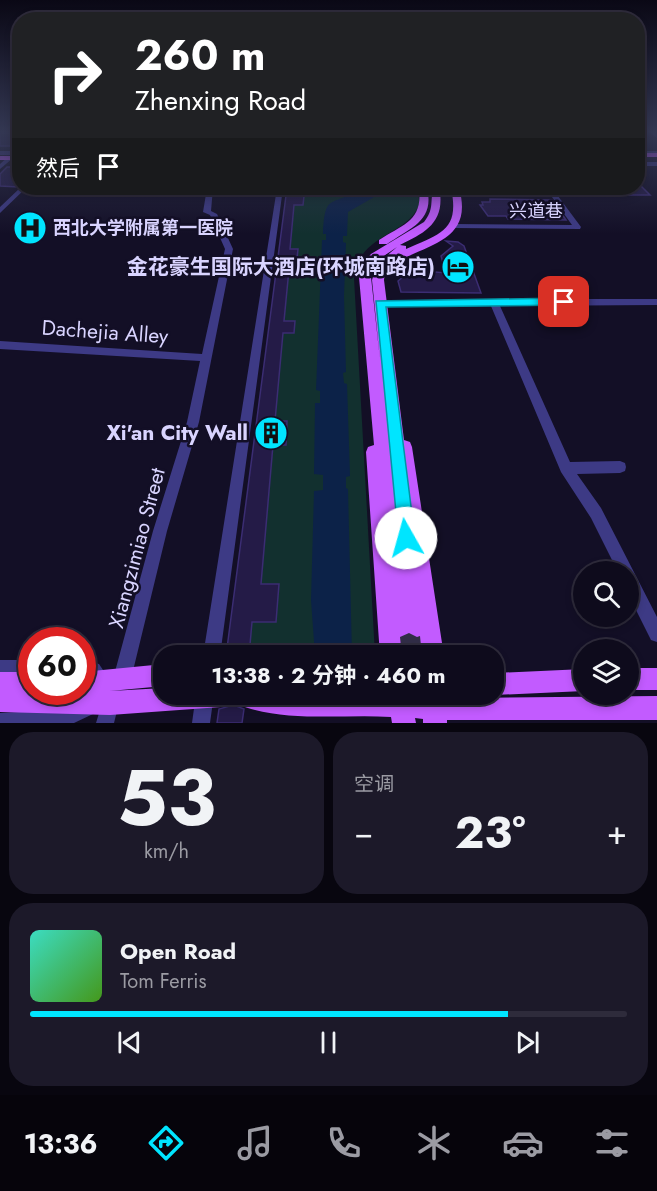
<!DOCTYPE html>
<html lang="zh">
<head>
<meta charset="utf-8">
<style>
	body { margin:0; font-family:Jost,"Noto Sans SC",sans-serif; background:#1c1929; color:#f1f3f6; height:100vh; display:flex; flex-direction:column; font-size:22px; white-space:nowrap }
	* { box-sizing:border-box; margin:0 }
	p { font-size:20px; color:#9b9ba3 }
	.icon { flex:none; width:33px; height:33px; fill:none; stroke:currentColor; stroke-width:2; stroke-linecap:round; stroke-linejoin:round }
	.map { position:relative; height:723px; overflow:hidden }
	.details { display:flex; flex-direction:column; gap:9px; padding:9px; background:#08060f; flex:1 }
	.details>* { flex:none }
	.guide { position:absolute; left:12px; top:12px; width:633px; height:183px; border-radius:24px; box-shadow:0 3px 9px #0003,0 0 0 2px #2e2b3b; background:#202124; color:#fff; overflow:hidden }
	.tools { position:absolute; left:573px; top:561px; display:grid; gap:12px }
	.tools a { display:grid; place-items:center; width:66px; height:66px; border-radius:50%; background:#0e0b1c; box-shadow:0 3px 9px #0003,0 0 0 2px #2e2b3b; font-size:30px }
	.speed { position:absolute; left:18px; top:627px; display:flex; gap:12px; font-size:30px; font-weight:700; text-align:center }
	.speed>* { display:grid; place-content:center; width:78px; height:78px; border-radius:50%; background:#0e0b1c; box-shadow:0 3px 9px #0003,0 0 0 2px #2e2b3b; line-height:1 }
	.speed .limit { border:9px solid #d22; background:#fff; color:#111 }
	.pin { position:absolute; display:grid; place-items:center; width:51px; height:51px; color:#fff; margin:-26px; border-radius:12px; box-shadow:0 3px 9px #0006 }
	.me { position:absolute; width:66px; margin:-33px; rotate:353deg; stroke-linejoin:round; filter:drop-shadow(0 0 4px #0008) }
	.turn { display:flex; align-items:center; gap:21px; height:126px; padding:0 24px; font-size:27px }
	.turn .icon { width:78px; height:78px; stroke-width:2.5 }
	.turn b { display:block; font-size:42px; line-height:51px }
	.then { display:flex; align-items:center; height:57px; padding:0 24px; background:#0003; gap:12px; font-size:22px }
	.big { font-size:45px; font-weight:700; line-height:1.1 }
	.details .widget { flex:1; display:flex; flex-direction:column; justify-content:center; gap:9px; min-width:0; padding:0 21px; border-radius:24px; background:#1c1929 }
	.details .dial { align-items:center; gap:0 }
	.dial b { font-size:78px; line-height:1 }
	.song { display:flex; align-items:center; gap:18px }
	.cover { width:72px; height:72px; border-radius:9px; background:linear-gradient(135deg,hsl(170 70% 55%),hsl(100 70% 35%)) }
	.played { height:6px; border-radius:3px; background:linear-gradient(90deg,#00e5ff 80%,#2e2b3b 80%) }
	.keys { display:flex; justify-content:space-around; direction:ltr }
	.heat { display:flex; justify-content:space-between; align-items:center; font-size:33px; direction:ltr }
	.details .tiles { flex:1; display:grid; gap:9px; grid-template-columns:1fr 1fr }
	.widget:last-child { grid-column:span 2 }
	.trip { position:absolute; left:153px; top:645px; width:351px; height:60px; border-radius:24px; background:#0e0b1c; box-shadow:0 3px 9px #0003,0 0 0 2px #2e2b3b; font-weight:700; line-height:60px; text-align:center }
	.dock { display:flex; height:96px; justify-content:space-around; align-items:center; background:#06040b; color:#9b9ba3 }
	.dock .icon { width:42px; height:42px }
	.dock .selected { color:#00e5ff }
	.dock b { font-size:27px; color:#f1f3f6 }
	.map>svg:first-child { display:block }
</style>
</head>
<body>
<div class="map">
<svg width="657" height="723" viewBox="0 0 657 723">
	<rect width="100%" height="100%" fill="#130f26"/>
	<path fill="#12302f" d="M 296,188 L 416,188 L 420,202 C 409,237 359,232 354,278 L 375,655 L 249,656 L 252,622 L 276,621 L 279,584 L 261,584 L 273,445 L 286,445 L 287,422 L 275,421 L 283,333 L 294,333 L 295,321 L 284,321 L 290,259 L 297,259 L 297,249 L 290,249 Z"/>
	<path fill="#0c2248" d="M 363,188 L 397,188 L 383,192 L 348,212 L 347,236 L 343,236 L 343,242 L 346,243 L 344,296 L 346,372 L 343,373 L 344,383 L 347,384 L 350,476 L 346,477 L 346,488 L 348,489 L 352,655 L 315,655 L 311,600 L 314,491 L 323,490 L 323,475 L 314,474 L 315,403 L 320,403 L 320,391 L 316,390 L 322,240 L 326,240 L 326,234 L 323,234 C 325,191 331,208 363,188 Z"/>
	<path fill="#241b47" stroke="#3b2d73" stroke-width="1.5" d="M 0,133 L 20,133 L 20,144 L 16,146 L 0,146 Z
		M 7,167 L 20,167 L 18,187 L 0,186 L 0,174 Z
		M 638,183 L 650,195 L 564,195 L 559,188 L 638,188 Z
		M 287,188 L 296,188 L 295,196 L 304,196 L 303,205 L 294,205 L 290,249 L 298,249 L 297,259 L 290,259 L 284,321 L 295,321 L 294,333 L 283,333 L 275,421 L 287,421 L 286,445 L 273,445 L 261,584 L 279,584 L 276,622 L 252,622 L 249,656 L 226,656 Z
		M 490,199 L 552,200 L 566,220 L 508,219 L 506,216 L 488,216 L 480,205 L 483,205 L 482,202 L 490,202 Z
		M 446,241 L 458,242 L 464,246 L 481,293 L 401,292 L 398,281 L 412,270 L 446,273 L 441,256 L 453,246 Z
		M 233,698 L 236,706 L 244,709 L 242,723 L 217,723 L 219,709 L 230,706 Z"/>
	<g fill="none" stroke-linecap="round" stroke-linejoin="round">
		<path stroke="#312d47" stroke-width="8" stroke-dasharray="8 4" stroke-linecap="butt" d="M 443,188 L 445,192"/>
		<path stroke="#312d47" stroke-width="21" stroke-dasharray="21 10" stroke-linecap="butt" d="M 401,627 L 405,656
			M 417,627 L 420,656"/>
		<path fill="#3d3a85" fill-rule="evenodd" d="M 650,132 L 656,132 L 657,138 Z
			M 0,151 L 20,151 L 20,155 L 0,155 Z
			M 638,151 L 657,151 L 657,155 L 638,155 Z
			M 8,157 L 13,158 L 0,169 L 0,164 Z
			M 638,162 L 657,162 L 657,166 L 638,166 Z
			M 20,188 L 26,188 L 0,213 L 0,207 Z
			M 207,188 L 213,188 L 211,211 L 217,214 L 233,249 L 199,422 L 167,531 L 131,679 L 128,685 L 122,688 L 116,685 L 113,679 L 153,531 L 187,422 L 200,361 L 0,349 L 0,341 L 202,354 L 225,249 L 210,215 L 203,212 Z
			M 277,188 L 283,188 L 220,656 L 203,656 Z
			M 546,188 L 552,188 L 581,227 L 580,229 L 454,228 L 450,226 L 454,224 L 572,225 L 552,197 L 457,196 L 454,194 L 457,192 L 549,193 Z
			M 494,299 L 657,299 L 657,305 L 500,306 L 570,462 L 620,461 L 625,463 L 626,467 L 625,471 L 620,473 L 577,474 L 601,508 L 657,617 L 657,642 L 651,640 L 628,594 L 628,572 L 618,572 L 591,518 L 561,472 L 491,306 L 380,307 L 375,304 L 380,301 Z
			M 0,660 L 32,660 L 32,678 L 0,678 Z
			M 82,660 L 99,664 L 111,682 L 108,688 L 102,691 L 96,688 L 88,678 L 82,678 Z
			M 110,694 L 116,697 L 119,703 L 114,723 L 96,723 L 104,697 Z
			M 196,694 L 214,694 L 210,723 L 192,723 Z
			M 87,699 L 93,702 L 96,708 L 93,714 L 74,723 L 0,723 L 0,713 L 56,710 Z"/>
		<path fill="#c25bff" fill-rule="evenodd" d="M 638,153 L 657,153 L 657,157 L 638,157 Z
			M 0,156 L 20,156 L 20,160 L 0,160 Z
			M 419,188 L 427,188 C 435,221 410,228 387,244 L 379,244 L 379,240 C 403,224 423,221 419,188 Z
			M 451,188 L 459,188 C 473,237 435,243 400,260 C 388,263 386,268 384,280 L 404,440 L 410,442 L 412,447 L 444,656 L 422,656 L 420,636 L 417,637 L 409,633 L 400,637 L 402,656 L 380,656 L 366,452 L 368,447 L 374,445 L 359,277 L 365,261 L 371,254 L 424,222 C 434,209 430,204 433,190 L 440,192 C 444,223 425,233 400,245 L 406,246 L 406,249 C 441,234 460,230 451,188 ZM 397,247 L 377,264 L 372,280 L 380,360 L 371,277 L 375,262 Z
			M 164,664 L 164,686 L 110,691 L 164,688 L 164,694 L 232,694 L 229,704 L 221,707 L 110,715 L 0,712 L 0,672 L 32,672 L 32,692 L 82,692 L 82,672 Z
			M 628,668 L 657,668 L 657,690 L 628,690 Z
			M 584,669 L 584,691 L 494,695 L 492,694 L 494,673 Z
			M 234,694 L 445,694 L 446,697 L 465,698 L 657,696 L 657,720 L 447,720 L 447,723 L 423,723 L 423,719 L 415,718 L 416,723 L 392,723 L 391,717 C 342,714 283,723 237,704 Z"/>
	</g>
	<linearGradient id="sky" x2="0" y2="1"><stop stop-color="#0a0815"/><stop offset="0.56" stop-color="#333752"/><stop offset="1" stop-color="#333752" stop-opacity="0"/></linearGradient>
	<rect width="657" height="234" fill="url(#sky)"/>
	<path fill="#00e5ff" stroke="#0095a6" stroke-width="1.5" d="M 564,298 L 570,302 L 568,305 L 386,307 L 415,538 L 412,544 L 406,547 L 399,544 L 376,301 Z"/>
	<defs>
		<symbol id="hospital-disc" viewBox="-11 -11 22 22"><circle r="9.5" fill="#00e5ff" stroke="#130f26"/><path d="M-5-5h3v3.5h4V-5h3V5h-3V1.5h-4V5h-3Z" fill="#111"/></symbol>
		<symbol id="hotel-disc" viewBox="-11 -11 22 22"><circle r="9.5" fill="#00e5ff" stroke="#130f26"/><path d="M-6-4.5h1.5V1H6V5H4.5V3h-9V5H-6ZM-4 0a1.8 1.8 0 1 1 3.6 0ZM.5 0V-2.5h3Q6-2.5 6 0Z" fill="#111"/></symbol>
		<symbol id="building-disc" viewBox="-11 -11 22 22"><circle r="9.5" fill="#00e5ff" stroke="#130f26"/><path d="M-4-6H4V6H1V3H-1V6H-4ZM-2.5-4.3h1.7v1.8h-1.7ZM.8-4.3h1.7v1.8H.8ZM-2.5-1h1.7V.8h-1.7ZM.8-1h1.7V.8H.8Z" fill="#111"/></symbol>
	</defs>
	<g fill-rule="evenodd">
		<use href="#hospital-disc" x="11" y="209" width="38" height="38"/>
		<use href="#hotel-disc" x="439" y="248" width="38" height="38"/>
		<use href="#building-disc" x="252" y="414" width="38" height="38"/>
	</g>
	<g text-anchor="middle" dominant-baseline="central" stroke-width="5" stroke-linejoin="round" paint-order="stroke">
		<g font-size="18" fill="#d9d4ff" stroke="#130f26">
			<text x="536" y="211">兴道巷</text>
		</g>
		<g font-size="18" font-weight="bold" fill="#d9d4ff" stroke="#130f26" text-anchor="start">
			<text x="53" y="228">西北大学附属第一医院</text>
		</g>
		<g font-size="21" font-weight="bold" fill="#d9d4ff" stroke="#130f26" text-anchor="end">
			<text x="435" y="267">金花豪生国际大酒店(环城南路店)</text>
			<text x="248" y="433">Xi'an City Wall</text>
		</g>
		<g font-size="21" fill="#d9d4ff" stroke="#130f26">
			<text transform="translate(105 332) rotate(4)">Dachejia Alley</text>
			<text transform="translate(137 548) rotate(-75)">Xiangzimiao Street</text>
		</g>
	</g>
</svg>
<div class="tools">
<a><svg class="icon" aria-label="search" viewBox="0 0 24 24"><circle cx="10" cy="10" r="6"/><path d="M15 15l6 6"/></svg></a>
<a><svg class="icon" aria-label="layers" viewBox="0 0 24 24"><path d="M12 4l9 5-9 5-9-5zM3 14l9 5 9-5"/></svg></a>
</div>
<div class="speed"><div class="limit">60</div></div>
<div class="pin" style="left:564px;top:302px;background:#d93025"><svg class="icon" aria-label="arrive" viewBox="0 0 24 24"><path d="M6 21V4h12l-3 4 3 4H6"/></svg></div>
<svg class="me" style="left:406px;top:538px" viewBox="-20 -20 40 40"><circle r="19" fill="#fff"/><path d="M0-13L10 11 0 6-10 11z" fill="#00e5ff"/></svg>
<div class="trip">13:38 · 2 分钟 · 460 m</div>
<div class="guide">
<div class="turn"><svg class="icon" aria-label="right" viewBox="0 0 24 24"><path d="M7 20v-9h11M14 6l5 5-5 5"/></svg><div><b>260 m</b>Zhenxing Road</div></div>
<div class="then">然后<svg class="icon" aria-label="arrive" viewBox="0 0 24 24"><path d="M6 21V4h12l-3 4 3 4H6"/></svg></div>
</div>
</div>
<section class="details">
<div class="tiles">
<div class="widget dial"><b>53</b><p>km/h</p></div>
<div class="widget"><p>空调</p>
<div class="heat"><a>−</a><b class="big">23°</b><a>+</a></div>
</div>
<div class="widget">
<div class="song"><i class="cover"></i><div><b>Open Road</b><p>Tom Ferris</p></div></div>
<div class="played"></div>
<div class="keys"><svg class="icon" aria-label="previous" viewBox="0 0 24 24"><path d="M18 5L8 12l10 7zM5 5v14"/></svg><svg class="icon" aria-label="pause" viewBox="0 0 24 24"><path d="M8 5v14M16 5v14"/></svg><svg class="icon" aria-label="next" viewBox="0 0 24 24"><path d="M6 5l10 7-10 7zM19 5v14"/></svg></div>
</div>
</div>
</section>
<nav class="dock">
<b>13:36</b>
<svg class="icon selected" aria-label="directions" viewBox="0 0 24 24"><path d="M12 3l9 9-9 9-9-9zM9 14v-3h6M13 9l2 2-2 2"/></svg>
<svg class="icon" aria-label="music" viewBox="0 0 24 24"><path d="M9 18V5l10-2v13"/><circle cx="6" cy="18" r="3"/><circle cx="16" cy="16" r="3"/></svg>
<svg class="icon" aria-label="phone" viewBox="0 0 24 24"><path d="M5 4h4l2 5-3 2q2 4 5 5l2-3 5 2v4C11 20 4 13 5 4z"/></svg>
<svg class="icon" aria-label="climate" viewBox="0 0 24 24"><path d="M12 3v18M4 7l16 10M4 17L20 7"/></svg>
<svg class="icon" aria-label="car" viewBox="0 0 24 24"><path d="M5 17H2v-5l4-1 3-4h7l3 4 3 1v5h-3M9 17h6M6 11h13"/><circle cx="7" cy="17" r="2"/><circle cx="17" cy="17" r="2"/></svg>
<svg class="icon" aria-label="filters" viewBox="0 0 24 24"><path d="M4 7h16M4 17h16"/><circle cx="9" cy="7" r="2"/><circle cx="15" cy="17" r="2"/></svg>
</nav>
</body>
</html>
